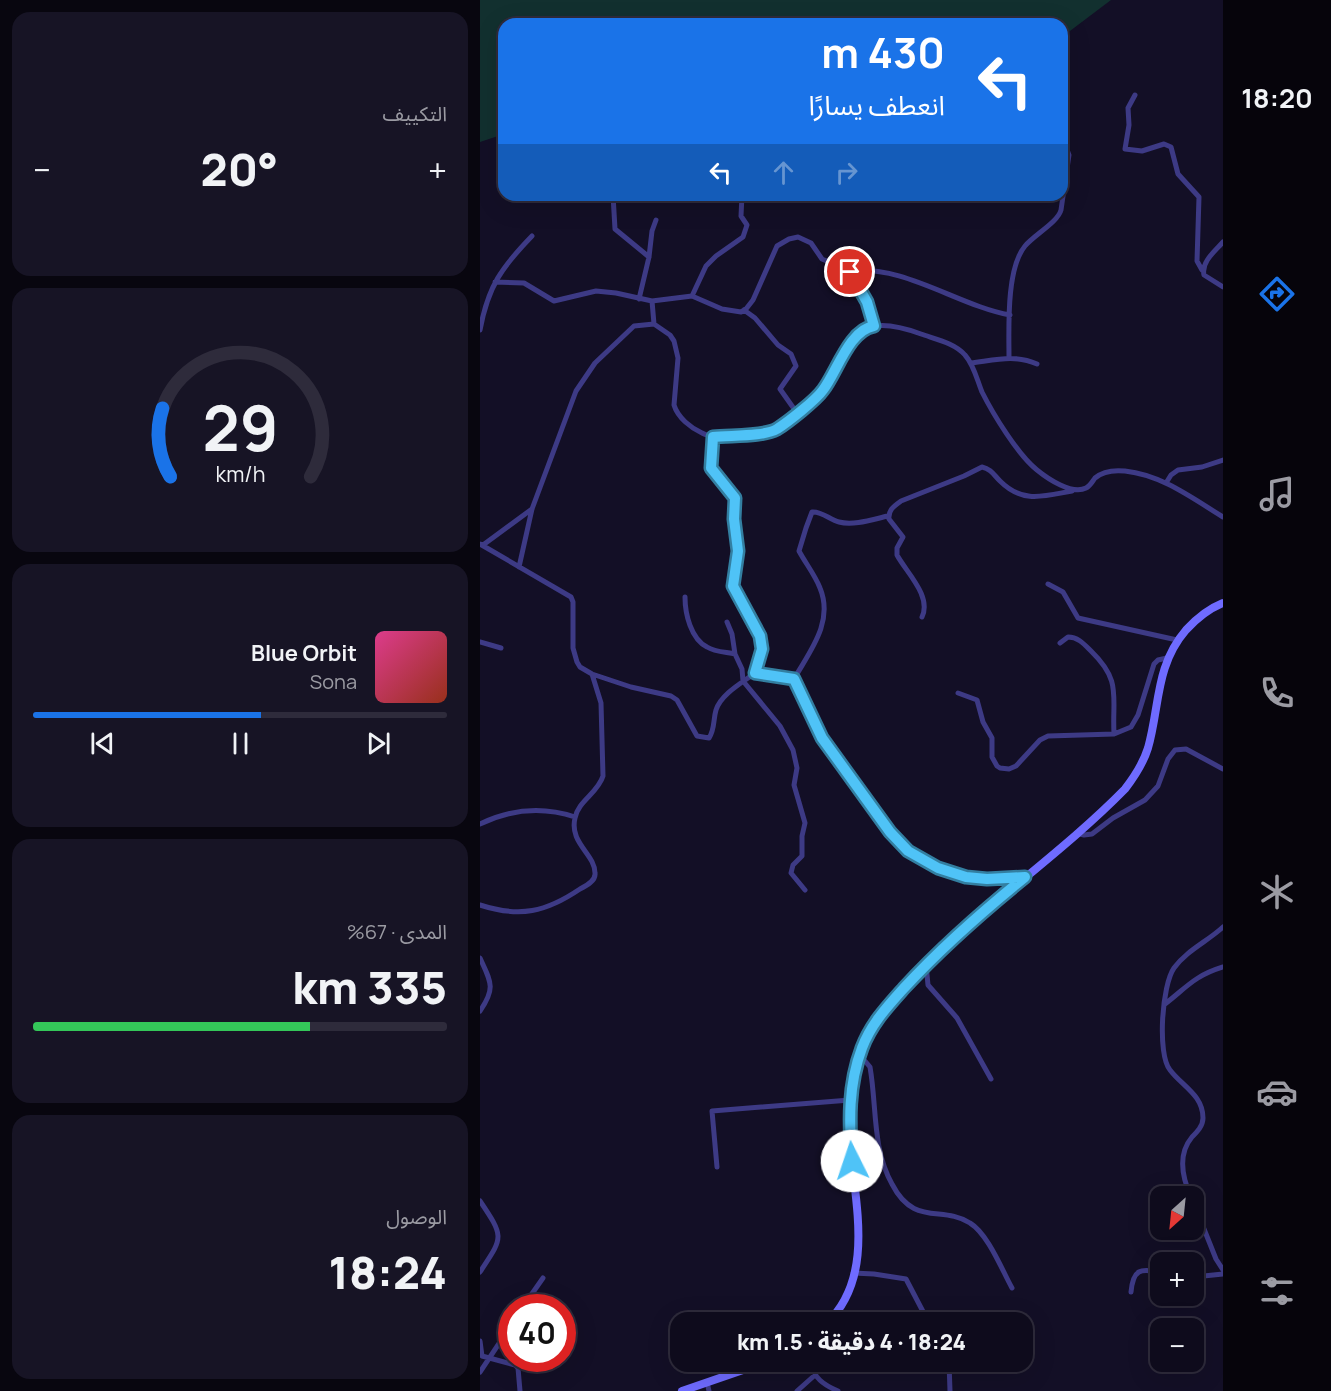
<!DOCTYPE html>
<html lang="ar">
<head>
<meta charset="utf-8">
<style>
	body { margin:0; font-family:Manrope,"Noto Sans Arabic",sans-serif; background:#171425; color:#f1f3f6; direction:rtl; height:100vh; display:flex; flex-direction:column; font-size:22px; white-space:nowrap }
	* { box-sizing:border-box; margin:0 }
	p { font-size:20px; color:#9b9ba3 }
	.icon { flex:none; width:33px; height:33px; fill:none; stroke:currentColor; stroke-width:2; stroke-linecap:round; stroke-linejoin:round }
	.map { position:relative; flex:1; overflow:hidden; direction:ltr }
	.details { display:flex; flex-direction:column; gap:12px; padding:12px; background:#08060f; width:480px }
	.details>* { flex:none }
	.banner { position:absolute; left:18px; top:18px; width:570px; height:183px; border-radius:18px; box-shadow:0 6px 24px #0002,0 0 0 2px #2e2b3b; direction:rtl; background:#1a73e8; color:#fff; overflow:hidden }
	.needle { width:39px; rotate:207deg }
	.fabs { position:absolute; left:670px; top:1186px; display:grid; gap:12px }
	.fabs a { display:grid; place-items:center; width:54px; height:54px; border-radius:12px; background:#0e0b1c; box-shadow:0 6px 24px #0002,0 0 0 2px #2e2b3b; font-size:30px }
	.speed { position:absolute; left:18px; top:1294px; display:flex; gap:12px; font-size:30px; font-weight:700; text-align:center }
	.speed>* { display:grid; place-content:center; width:78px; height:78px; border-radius:50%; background:#0e0b1c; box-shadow:0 6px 24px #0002,0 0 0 2px #2e2b3b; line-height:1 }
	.speed .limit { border:9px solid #d22; background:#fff; color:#111 }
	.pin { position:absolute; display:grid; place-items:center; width:51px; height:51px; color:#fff; margin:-26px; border:3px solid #fff; border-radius:50%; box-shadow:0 2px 6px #0007 }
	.me { position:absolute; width:66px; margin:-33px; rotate:356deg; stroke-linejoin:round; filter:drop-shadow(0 0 4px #0008) }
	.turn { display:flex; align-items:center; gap:21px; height:126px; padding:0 24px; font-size:27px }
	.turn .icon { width:78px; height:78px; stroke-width:2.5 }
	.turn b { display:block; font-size:42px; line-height:51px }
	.lanes { display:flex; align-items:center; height:57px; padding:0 24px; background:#0003; justify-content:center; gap:30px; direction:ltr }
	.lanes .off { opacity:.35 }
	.big { font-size:45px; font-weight:800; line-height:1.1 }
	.details .widget { flex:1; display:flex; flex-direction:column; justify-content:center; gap:9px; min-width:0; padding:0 21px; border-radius:18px; background:#171425 }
	.details .dial { align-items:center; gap:0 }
	.dial svg { height:156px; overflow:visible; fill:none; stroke:#2e2b3b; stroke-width:7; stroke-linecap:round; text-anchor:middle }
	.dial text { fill:#f1f3f6; stroke:none }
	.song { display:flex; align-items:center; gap:18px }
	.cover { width:72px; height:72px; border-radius:9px; background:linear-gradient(135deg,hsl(330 70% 55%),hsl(10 70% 35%)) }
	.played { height:6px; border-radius:3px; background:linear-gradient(90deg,#1a73e8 55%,#2e2b3b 55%) }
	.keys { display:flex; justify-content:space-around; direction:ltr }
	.heat { display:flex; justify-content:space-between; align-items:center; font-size:33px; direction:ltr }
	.charge { height:9px; border-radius:4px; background:linear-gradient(90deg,#34c759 67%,#2e2b3b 0) }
	.trip { position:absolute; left:190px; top:1312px; width:363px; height:60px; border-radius:18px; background:#0e0b1c; box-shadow:0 6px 24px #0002,0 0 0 2px #2e2b3b; font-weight:800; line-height:60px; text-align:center; direction:rtl }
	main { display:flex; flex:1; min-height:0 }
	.menu { display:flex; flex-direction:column; width:108px; justify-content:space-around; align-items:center; background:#06040b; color:#9b9ba3 }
	.menu .icon { width:42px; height:42px }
	.menu .on { color:#1a73e8 }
	.menu b { font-size:27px; color:#f1f3f6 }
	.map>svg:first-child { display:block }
</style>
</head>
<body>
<main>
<nav class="menu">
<b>18:20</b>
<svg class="icon on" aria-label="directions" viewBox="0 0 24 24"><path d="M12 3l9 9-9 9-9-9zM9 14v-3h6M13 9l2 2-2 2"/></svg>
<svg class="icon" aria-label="music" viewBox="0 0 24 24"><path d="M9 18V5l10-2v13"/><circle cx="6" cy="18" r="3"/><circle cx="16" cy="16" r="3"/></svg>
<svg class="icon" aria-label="phone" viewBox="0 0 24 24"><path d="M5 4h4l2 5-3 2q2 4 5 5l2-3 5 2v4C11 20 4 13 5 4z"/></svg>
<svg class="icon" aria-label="climate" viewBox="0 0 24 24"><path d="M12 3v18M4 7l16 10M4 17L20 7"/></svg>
<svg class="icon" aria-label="car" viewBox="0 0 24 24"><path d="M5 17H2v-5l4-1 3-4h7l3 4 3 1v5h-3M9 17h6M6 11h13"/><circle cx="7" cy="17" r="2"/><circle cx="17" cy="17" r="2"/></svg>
<svg class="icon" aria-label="filters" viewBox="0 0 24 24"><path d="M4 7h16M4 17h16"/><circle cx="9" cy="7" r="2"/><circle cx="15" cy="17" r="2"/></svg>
</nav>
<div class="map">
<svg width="743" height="1391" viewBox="0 0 743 1391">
	<rect width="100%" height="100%" fill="#130f26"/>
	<path fill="#12302f" d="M 0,0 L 631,0 L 582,37 L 582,24 L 24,24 L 24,134 L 0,142 Z"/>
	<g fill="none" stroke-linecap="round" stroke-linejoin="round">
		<path stroke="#3d3a85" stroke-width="5" d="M 655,95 L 648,108 L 649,125 L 645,149 L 662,151 L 684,144 L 691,147 L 698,174 L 719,197 L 717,261 L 722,270
			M 133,195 L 135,229 L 169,257
			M 743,242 C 735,251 721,262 724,275 L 743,287
			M 370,271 C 423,264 479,306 530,315
			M 15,282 L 44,283 L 74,301 L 116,291 L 136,293 L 172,301 L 212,296 L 242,309 L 261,312 L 266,309 L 273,300 L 297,246 L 309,239 L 318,237 L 331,243 L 342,259 L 370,271 L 387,302 L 394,326
			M 212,296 L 226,266 L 236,256 L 263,237 L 267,225 L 261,216 L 262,195
			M 159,299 L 169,257 L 172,231 L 176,220
			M 172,301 L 174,324
			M 264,310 L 275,318 L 298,345 L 311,354 L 316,366 L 300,389 L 317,413
			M 0,330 C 8,286 22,267 52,236
			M 529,357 C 529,329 526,269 545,246 C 554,235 578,222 581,210 L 589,155 L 582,136
			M 491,363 C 515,360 535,354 557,364
			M 233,437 C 229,478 232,468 255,498 L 254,519 L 258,551 L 253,586 L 280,636 L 282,649 L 275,673
			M 686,483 L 691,475 L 698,470 L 722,467 L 743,460
			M 0,544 L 91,597 L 93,602 L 93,648 L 97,662 L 100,667 L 112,674 L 151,687 L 191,696 L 197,700 L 217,736 L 229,738 C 235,729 233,720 236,710 C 241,694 263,682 275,673 L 314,679
			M 3,545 L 52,509
			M 39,567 L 52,509 L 96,391 L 115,363 L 154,326 L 174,324 L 190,335 L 194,341 L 198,358 L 194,405 C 198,418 211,428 222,433 C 233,439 246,435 257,434 C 269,433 282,434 294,430 C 304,426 336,399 343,390 C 358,371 369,329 396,326 C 411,324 427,329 441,334 C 455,339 475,343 485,355 C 494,365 497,380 502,392 C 513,414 538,455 557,470 C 568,479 592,495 606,488 C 610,486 612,482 615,478 C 623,471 635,470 645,471 C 682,475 712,498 743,517
			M 568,584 L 583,592 L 598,618 L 697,640
			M 205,597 C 205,614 211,639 227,647 C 235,652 246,652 255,654
			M 442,617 C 452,596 426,572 417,555 L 417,548 L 423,537 L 409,519 C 408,510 414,506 421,501 L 484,476 L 502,467 C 511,469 514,475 520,481 C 543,504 564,496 592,491
			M 247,622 L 252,634 L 255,654 L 262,669 L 263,681 L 300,726 L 313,750 L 317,768 L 314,785 L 325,823 L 322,836 L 322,856 L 313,865 L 311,873 L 325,890
			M 0,642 L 21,648
			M 580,643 L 588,637 C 598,637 604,644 611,651 C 642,681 632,696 634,734
			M 314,679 L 342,738 L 410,832 L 428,851 L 458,868 L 486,877 L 507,879 L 545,877
			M 314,679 C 330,651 354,622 340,588 C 335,575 326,564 319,551 L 326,528 L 332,512 C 342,511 350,520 359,522 C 374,526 394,519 408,516
			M 478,693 L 497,700 L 503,722 L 512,738 L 512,757 L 517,766 L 520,768 L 529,769 L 536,766 L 560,740 L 568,736 L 634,734 L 651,727 L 658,715 L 674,664 L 678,660 L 687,658
			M 0,824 C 31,809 62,806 95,817
			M 596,833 L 604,835 L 612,834 L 633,818 L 665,800 L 678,786 L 688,759 L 695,750 L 706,749 L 743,769
			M 0,905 C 40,918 66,912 100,889 C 106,886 116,881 115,873 C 115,854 89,843 95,818 C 98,801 118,793 123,776 L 121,703 L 112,674
			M 0,958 C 11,982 16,988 0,1011
			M 446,964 L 448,985 L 477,1018 L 511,1079
			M 685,1004 C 707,987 714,976 743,967
			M 379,1059 L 385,1061 L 390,1067 C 397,1107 392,1148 412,1184 C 434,1227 462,1205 490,1223 C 508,1234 522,1270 532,1288
			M 237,1167 L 232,1111 L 370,1100
			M 711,1197 C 702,1177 697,1155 712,1137 C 717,1132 723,1126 723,1118 C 723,1095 702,1086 690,1070 C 677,1054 682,985 694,968 C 706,951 728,941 743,927
			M 0,1201 C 25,1238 23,1237 0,1272
			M 714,1204 L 736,1259 L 743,1270
			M 373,1273 L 394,1274 L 426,1279 L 449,1323
			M 714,1277 L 743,1274
			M 651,1292 C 653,1270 660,1267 681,1273
			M 42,1308 L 63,1278
			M 0,1341 L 2,1356 L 35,1365 L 38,1368 L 40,1391
			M 331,1362 C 333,1378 344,1385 358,1391
			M 469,1362 L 470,1391
			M 0,1372 L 32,1324
			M 227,1382 L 229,1391
			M 317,1391 L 335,1375"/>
		<path stroke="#6f6bff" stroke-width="8" d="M 347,1323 C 401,1271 369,1186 369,1122 C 369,1103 371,1085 376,1067 C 391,1012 436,973 477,936 C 532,886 593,842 645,789 C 655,776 663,764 668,748 C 680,706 675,666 706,630 C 717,618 728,609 743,603
			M 202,1391 L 286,1362"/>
	</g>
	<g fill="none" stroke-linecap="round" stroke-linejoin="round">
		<defs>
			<path id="route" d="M 370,272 L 387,302 L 394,326 C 369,330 357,372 343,390 C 336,400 308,422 297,429 C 283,437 250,435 233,437 L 231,468 L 255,498 L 254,519 L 258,551 L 253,586 L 280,636 L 282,649 L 275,673 L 314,679 L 342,738 L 410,832 L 428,851 L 458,868 L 486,877 L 507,879 L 545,877 C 503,911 461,948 424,988 C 407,1007 391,1024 382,1048 C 368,1085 369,1122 372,1161"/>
		</defs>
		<use href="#route" stroke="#337fa1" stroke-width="15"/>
		<use href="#route" stroke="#4fc3f7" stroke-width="10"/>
	</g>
</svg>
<div class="fabs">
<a><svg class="needle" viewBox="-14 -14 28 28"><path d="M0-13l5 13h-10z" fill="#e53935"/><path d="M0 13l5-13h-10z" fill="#9b9ba3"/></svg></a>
<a>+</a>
<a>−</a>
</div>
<div class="speed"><div class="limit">40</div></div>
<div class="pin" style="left:370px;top:272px;background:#d93025"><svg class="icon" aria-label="arrive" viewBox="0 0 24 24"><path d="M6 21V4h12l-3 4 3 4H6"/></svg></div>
<svg class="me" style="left:372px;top:1161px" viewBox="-20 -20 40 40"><circle r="19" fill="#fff"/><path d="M0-13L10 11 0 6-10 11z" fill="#4fc3f7"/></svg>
<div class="trip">18:24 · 4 دقيقة · 1.5 km</div>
<div class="banner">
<div class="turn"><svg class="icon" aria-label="left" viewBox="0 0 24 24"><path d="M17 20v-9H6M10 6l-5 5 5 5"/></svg><div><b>430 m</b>انعطف يسارًا</div></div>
<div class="lanes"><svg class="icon" aria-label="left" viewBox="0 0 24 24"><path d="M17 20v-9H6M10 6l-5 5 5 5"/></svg><svg class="icon off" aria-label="ahead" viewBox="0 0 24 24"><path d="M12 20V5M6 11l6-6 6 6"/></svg><svg class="icon off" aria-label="right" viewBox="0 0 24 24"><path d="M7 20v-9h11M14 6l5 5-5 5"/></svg></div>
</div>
</div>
<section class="details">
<div class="widget"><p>التكييف</p>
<div class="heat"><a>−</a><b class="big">20°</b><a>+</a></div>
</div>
<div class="widget dial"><svg viewBox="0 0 100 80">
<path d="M14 69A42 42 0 1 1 86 69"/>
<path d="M14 69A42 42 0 0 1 10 34" stroke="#1a73e8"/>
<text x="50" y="56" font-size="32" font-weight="700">29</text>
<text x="50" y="72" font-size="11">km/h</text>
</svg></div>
<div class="widget">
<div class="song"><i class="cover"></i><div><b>Blue Orbit</b><p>Sona</p></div></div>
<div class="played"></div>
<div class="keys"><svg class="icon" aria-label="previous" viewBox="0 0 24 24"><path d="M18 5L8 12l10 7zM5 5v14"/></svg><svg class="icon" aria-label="pause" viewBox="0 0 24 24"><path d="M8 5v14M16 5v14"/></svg><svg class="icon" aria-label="next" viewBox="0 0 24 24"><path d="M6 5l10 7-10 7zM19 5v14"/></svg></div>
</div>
<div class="widget"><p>المدى · 67%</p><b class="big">335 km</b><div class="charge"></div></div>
<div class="widget"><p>الوصول</p><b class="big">18:24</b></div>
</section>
</main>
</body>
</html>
